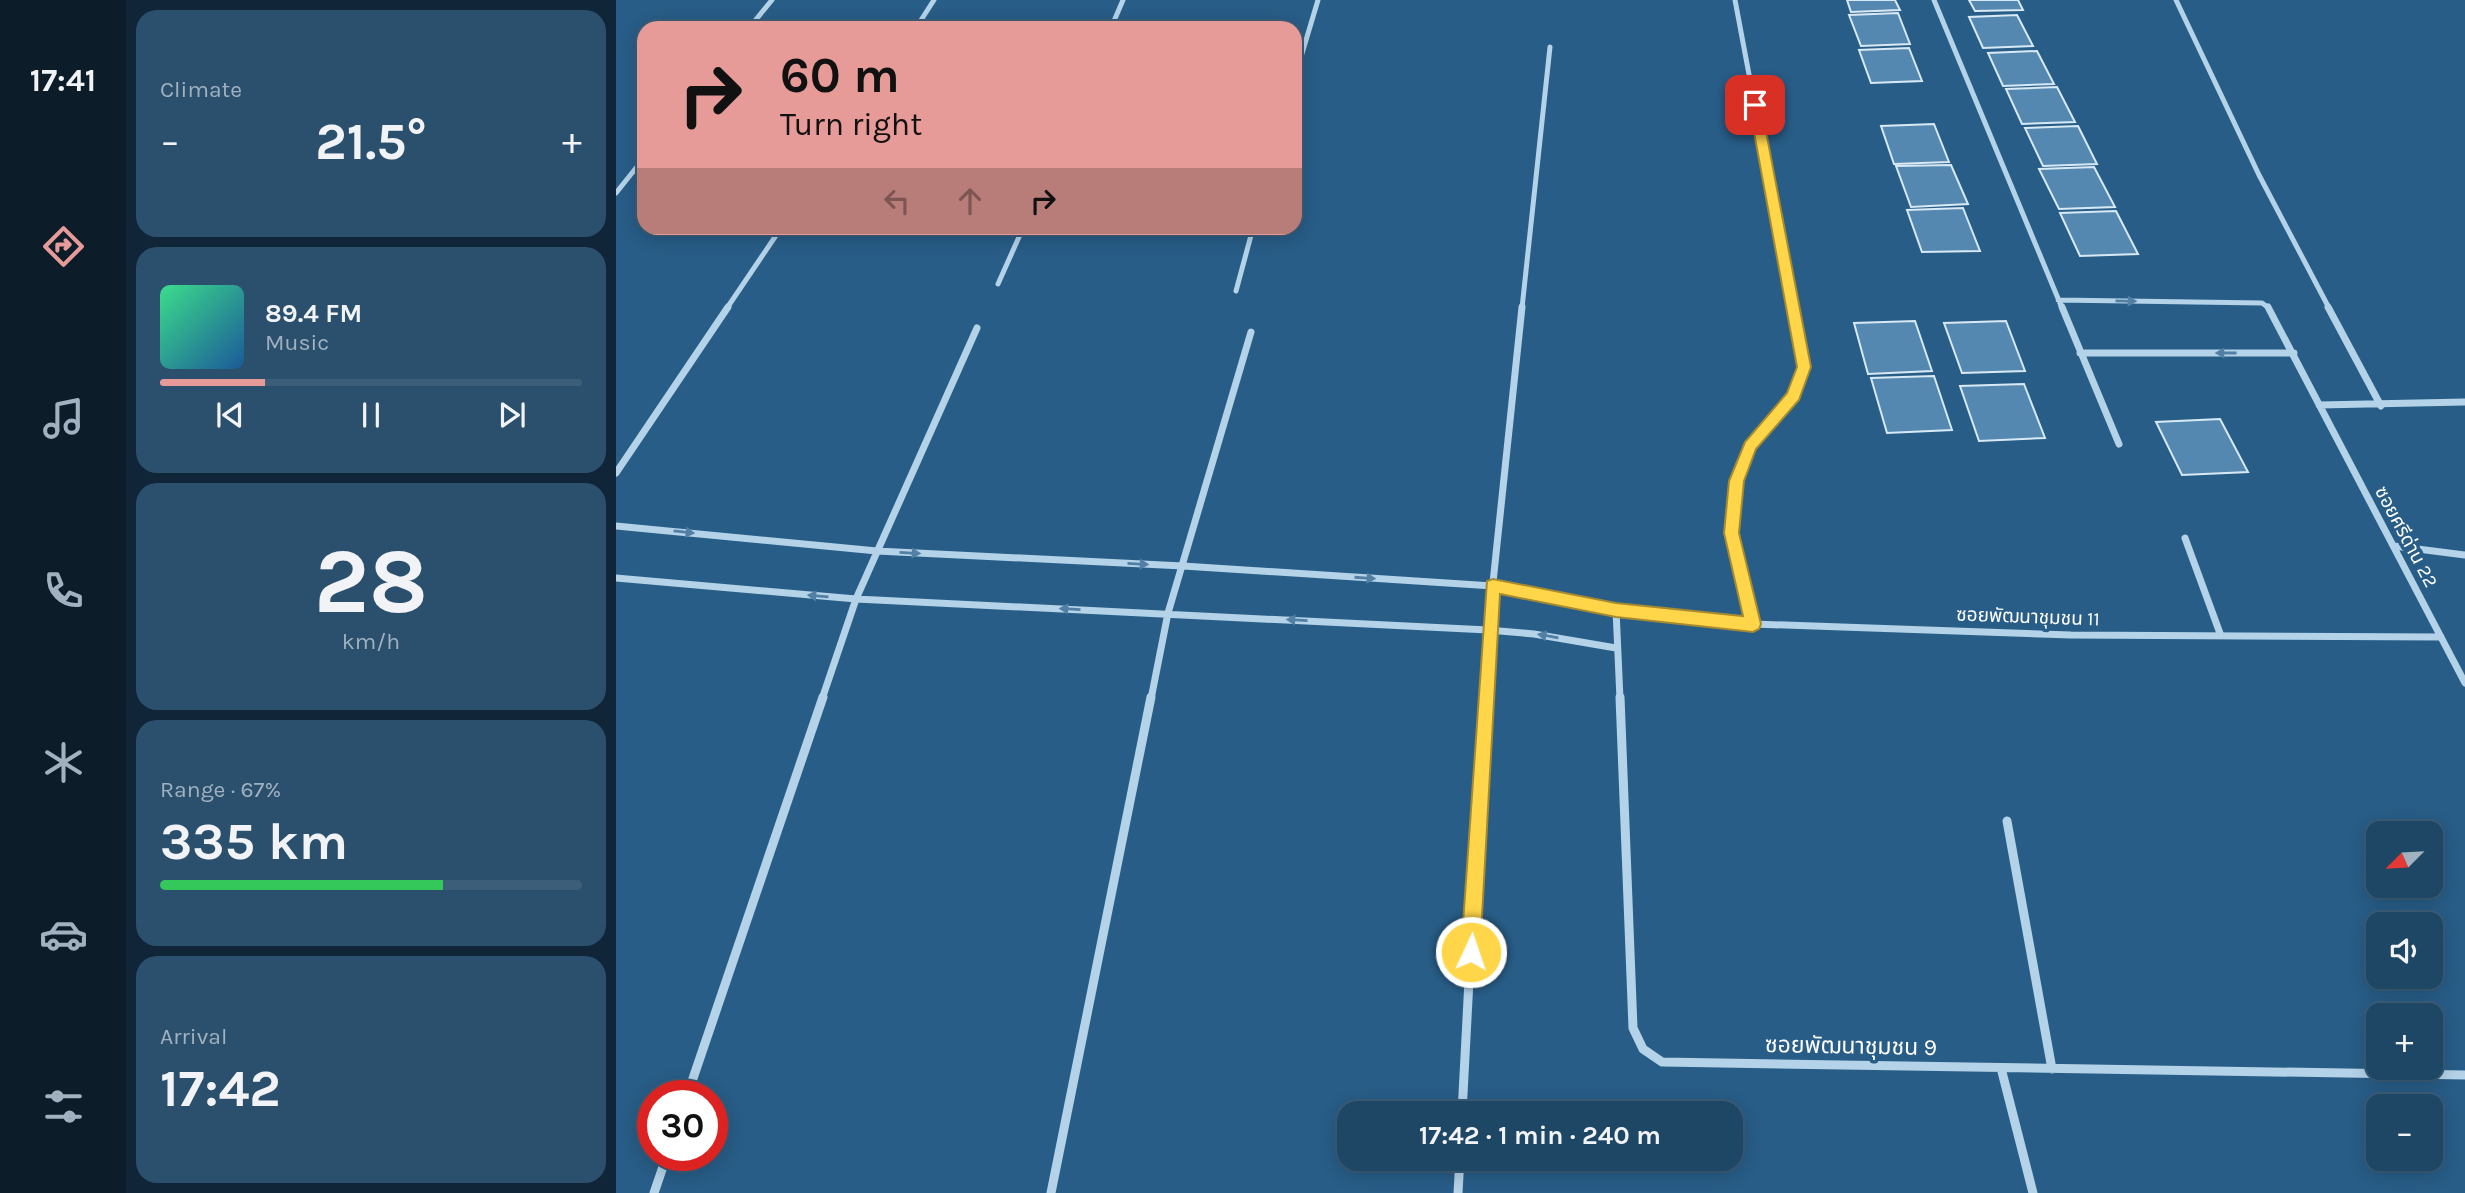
<!DOCTYPE html>
<html lang="en">
<head>
<meta charset="utf-8">
<style>
	body { margin:0; font-family:Karla,"Noto Sans Thai",sans-serif; background:#2b506e; color:#f1f3f6; height:100vh; display:flex; flex-direction:column; font-size:26px; white-space:nowrap }
	* { box-sizing:border-box; margin:0 }
	p { font-size:23px; color:#a1b1bf }
	.icon { flex:none; width:38px; height:38px; fill:none; stroke:currentColor; stroke-width:2; stroke-linecap:round; stroke-linejoin:round }
	.map { position:relative; flex:1; overflow:hidden }
	.details { display:flex; flex-direction:column; gap:10px; padding:10px; background:#102638; width:490px }
	.details>* { flex:none }
	.hud { position:absolute; left:21px; top:21px; width:665px; height:214px; border-radius:21px; box-shadow:0 4px 18px #0003,0 0 0 2px #3c5e79; background:#e69b98; color:#111; overflow:hidden }
	.needle { width:46px; rotate:246deg }
	.buttons { position:absolute; left:1750px; top:821px; display:grid; gap:14px }
	.buttons a { display:grid; place-items:center; width:77px; height:77px; border-radius:14px; background:#1e4665; box-shadow:0 4px 18px #0003,0 0 0 2px #3c5e79; font-size:35px }
	.speed { position:absolute; left:21px; top:1080px; display:flex; gap:14px; font-size:35px; font-weight:700; text-align:center }
	.speed>* { display:grid; place-content:center; width:91px; height:91px; border-radius:50%; background:#1e4665; box-shadow:0 4px 18px #0003,0 0 0 2px #3c5e79; line-height:1 }
	.speed .limit { border:10px solid #d22; background:#fff; color:#111 }
	.pin { position:absolute; display:grid; place-items:center; width:60px; height:60px; color:#fff; margin:-30px; border-radius:14px; box-shadow:0 4px 10px #0006 }
	.me { position:absolute; width:77px; margin:-38px; rotate:3deg; stroke-linejoin:round; filter:drop-shadow(0 0 5px #0008) }
	.turn { display:flex; align-items:center; gap:24px; height:147px; padding:0 28px; font-size:32px }
	.turn .icon { width:91px; height:91px; stroke-width:2.5 }
	.turn b { display:block; font-size:49px; line-height:60px }
	.lanes { display:flex; align-items:center; height:66px; padding:0 28px; background:#0003; justify-content:center; gap:35px; direction:ltr }
	.lanes .off { opacity:.35 }
	.big { font-size:52px; font-weight:700; line-height:1.1 }
	.details .widget { flex:1; display:flex; flex-direction:column; justify-content:center; gap:10px; min-width:0; padding:0 24px; border-radius:21px; background:#2b506e }
	.details .dial { align-items:center; gap:0 }
	.dial b { font-size:91px; line-height:1 }
	.song { display:flex; align-items:center; gap:21px }
	.cover { width:84px; height:84px; border-radius:10px; background:linear-gradient(135deg,hsl(150 70% 55%),hsl(210 70% 35%)) }
	.played { height:7px; border-radius:4px; background:linear-gradient(90deg,#e69b98 25%,#3c5e79 25%) }
	.keys { display:flex; justify-content:space-around; direction:ltr }
	.heat { display:flex; justify-content:space-between; align-items:center; font-size:38px; direction:ltr }
	.charge { height:10px; border-radius:5px; background:linear-gradient(90deg,#34c759 67%,#3c5e79 0) }
	.trip { position:absolute; left:721px; top:1101px; width:406px; height:70px; border-radius:21px; background:#1e4665; box-shadow:0 4px 18px #0003,0 0 0 2px #3c5e79; font-weight:700; line-height:70px; text-align:center }
	main { display:flex; flex:1; min-height:0 }
	.tabs { display:flex; flex-direction:column; width:126px; justify-content:space-around; align-items:center; background:#0c1c28; color:#a1b1bf }
	.tabs .icon { width:49px; height:49px }
	.tabs .current { color:#e69b98 }
	.tabs b { font-size:32px; color:#f1f3f6 }
	.map>svg:first-child { display:block }
</style>
</head>
<body>
<main>
<nav class="tabs">
<b>17:41</b>
<svg class="icon current" aria-label="directions" viewBox="0 0 24 24"><path d="M12 3l9 9-9 9-9-9zM9 14v-3h6M13 9l2 2-2 2"/></svg>
<svg class="icon" aria-label="music" viewBox="0 0 24 24"><path d="M9 18V5l10-2v13"/><circle cx="6" cy="18" r="3"/><circle cx="16" cy="16" r="3"/></svg>
<svg class="icon" aria-label="phone" viewBox="0 0 24 24"><path d="M5 4h4l2 5-3 2q2 4 5 5l2-3 5 2v4C11 20 4 13 5 4z"/></svg>
<svg class="icon" aria-label="climate" viewBox="0 0 24 24"><path d="M12 3v18M4 7l16 10M4 17L20 7"/></svg>
<svg class="icon" aria-label="car" viewBox="0 0 24 24"><path d="M5 17H2v-5l4-1 3-4h7l3 4 3 1v5h-3M9 17h6M6 11h13"/><circle cx="7" cy="17" r="2"/><circle cx="17" cy="17" r="2"/></svg>
<svg class="icon" aria-label="filters" viewBox="0 0 24 24"><path d="M4 7h16M4 17h16"/><circle cx="9" cy="7" r="2"/><circle cx="15" cy="17" r="2"/></svg>
</nav>
<section class="details">
<div class="widget"><p>Climate</p>
<div class="heat"><a>−</a><b class="big">21.5°</b><a>+</a></div>
</div>
<div class="widget">
<div class="song"><i class="cover"></i><div><b>89.4 FM</b><p>Music</p></div></div>
<div class="played"></div>
<div class="keys"><svg class="icon" aria-label="previous" viewBox="0 0 24 24"><path d="M18 5L8 12l10 7zM5 5v14"/></svg><svg class="icon" aria-label="pause" viewBox="0 0 24 24"><path d="M8 5v14M16 5v14"/></svg><svg class="icon" aria-label="next" viewBox="0 0 24 24"><path d="M6 5l10 7-10 7zM19 5v14"/></svg></div>
</div>
<div class="widget dial"><b>28</b><p>km/h</p></div>
<div class="widget"><p>Range · 67%</p><b class="big">335 km</b><div class="charge"></div></div>
<div class="widget"><p>Arrival</p><b class="big">17:42</b></div>
</section>
<div class="map">
<svg width="1849" height="1193" viewBox="0 0 1849 1193">
	<rect width="100%" height="100%" fill="#285d87"/>
	<path fill="#5588b0" stroke="#d8e9f6" stroke-width="2" d="M 1231,0 L 1279,0 L 1284,10 L 1235,12 Z
		M 1353,0 L 1402,0 L 1407,10 L 1359,11 Z
		M 1282,13 L 1294,44 L 1245,46 L 1233,15 Z
		M 1401,15 L 1417,46 L 1367,48 L 1353,17 Z
		M 1293,48 L 1306,81 L 1255,83 L 1243,50 Z
		M 1421,51 L 1438,84 L 1387,86 L 1372,53 Z
		M 1441,87 L 1459,122 L 1406,124 L 1390,89 Z
		M 1318,124 L 1333,162 L 1278,164 L 1265,126 Z
		M 1462,126 L 1481,164 L 1427,166 L 1409,128 Z
		M 1335,165 L 1352,204 L 1295,207 L 1280,166 Z
		M 1478,167 L 1499,207 L 1443,209 L 1423,169 Z
		M 1347,208 L 1364,251 L 1306,252 L 1291,210 Z
		M 1500,211 L 1522,254 L 1464,256 L 1444,213 Z
		M 1299,321 L 1316,371 L 1252,374 L 1238,323 Z
		M 1390,321 L 1409,371 L 1346,373 L 1328,323 Z
		M 1318,376 L 1336,430 L 1271,433 L 1255,378 Z
		M 1408,384 L 1429,438 L 1363,441 L 1344,386 Z
		M 1604,419 L 1632,472 L 1566,475 L 1540,422 Z"/>
	<g fill="none" stroke-linecap="round" stroke-linejoin="round">
		<path stroke="#b4d2e8" stroke-width="5" d="M 1119,0 L 1177,308
			M 1318,0 L 1446,308
			M 1560,0 L 1643,175 L 1713,308
			M 133,28 L 156,0
			M 300,28 L 318,0
			M 495,28 L 507,0
			M 679,77 L 702,0
			M 0,193 L 28,158
			M 382,284 L 407,228
			M 620,291 L 637,228
			M 1442,300 L 1646,303 L 1653,308
			M 111,308 L 165,228
			M 906,308 L 934,47"/>
		<path stroke="#b4d2e8" stroke-width="7" d="M 1446,307 L 1503,444
			M 1652,307 L 1849,683
			M 1712,307 L 1765,406
			M 1464,353 L 1678,353
			M 1703,405 L 1849,402
			M 0,473 L 112,307
			M 0,526 L 261,551 L 567,566 L 877,586 L 1000,610 L 1137,624 L 1455,635 L 1825,637
			M 1569,538 L 1605,636
			M 1778,546 L 1849,555
			M 0,578 L 240,599 L 872,630 L 918,634 L 1000,648
			M 1000,610 L 1004,699
			M 1137,624 C 1126,577 1110,531 1120,482 C 1129,436 1178,415 1187,369 C 1190,355 1180,322 1177,307
			M 206,699 L 240,599 L 361,328
			M 535,699 L 552,613 L 635,332
			M 868,699 L 872,630 L 906,307"/>
		<path stroke="#b4d2e8" stroke-width="9" d="M 1004,697 L 1017,1028 L 1027,1049 L 1046,1062 L 1849,1075
			M 1391,821 L 1436,1069
			M 1385,1068 L 1417,1193
			M 71,1096 L 207,697
			M 846,1113 L 868,697
			M 38,1193 L 51,1155
			M 435,1193 L 535,697
			M 842,1193 L 844,1158"/>
	</g>
	<defs><path id="oneway-solid" d="M-6-.8H1V-3.2L6.5 0L1 3.2V.8H-6Z" transform="scale(1.75)"/></defs>
	<g fill="#5280a4">
		<use href="#oneway-solid" transform="translate(1510 301) rotate(1)"/>
		<use href="#oneway-solid" transform="translate(1610 353) rotate(180)"/>
		<use href="#oneway-solid" transform="translate(68 532) rotate(6)"/>
		<use href="#oneway-solid" transform="translate(294 553) rotate(3)"/>
		<use href="#oneway-solid" transform="translate(522 564) rotate(3)"/>
		<use href="#oneway-solid" transform="translate(749 578) rotate(4)"/>
		<use href="#oneway-solid" transform="translate(202 596) rotate(-175)"/>
		<use href="#oneway-solid" transform="translate(454 609) rotate(-177)"/>
		<use href="#oneway-solid" transform="translate(681 620) rotate(-177)"/>
		<use href="#oneway-solid" transform="translate(932 636) rotate(-170)"/>
	</g>
	<path fill="#ffd54a" stroke="#a68a30" stroke-width="2" d="M 1139,101 L 1145,105 L 1195,367 L 1183,400 L 1140,449 L 1128,481 L 1123,533 L 1145,624 L 1143,629 L 1137,632 L 1000,617 L 884,594 L 864,952 L 862,959 L 855,961 L 848,959 L 845,952 L 871,581 L 877,579 L 1000,603 L 1127,616 L 1108,533 L 1113,481 L 1129,442 L 1171,393 L 1181,367 L 1133,105 Z"/>
	<g text-anchor="middle" dominant-baseline="central" stroke-width="7" stroke-linejoin="round" paint-order="stroke">
		<g font-size="19" fill="#fff" stroke="#285d87">
			<text transform="translate(1790 537) rotate(62)">ซอยศรีด่าน 22</text>
			<text transform="translate(1412 617) rotate(2)">ซอยพัฒนาชุมชน 11</text>
		</g>
		<g font-size="23" fill="#fff" stroke="#285d87">
			<text transform="translate(1235 1046) rotate(1)">ซอยพัฒนาชุมชน 9</text>
		</g>
	</g>
</svg>
<div class="buttons">
<a><svg class="needle" viewBox="-14 -14 28 28"><path d="M0-13l5 13h-10z" fill="#e53935"/><path d="M0 13l5-13h-10z" fill="#a1b1bf"/></svg></a>
<a><svg class="icon" aria-label="sound" viewBox="0 0 24 24"><path d="M4 9h4l5-4v14l-5-4H4zM17 9q2 3 0 6"/></svg></a>
<a>+</a>
<a>−</a>
</div>
<div class="speed"><div class="limit">30</div></div>
<div class="pin" style="left:1139px;top:105px;background:#d93025"><svg class="icon" aria-label="arrive" viewBox="0 0 24 24"><path d="M6 21V4h12l-3 4 3 4H6"/></svg></div>
<svg class="me" style="left:855px;top:952px" viewBox="-20 -20 40 40"><circle r="17" fill="#ffd54a" stroke="#fff" stroke-width="3"/><path d="M0-11L8 9 0 5-8 9z" fill="#fff"/></svg>
<div class="trip">17:42 · 1 min · 240 m</div>
<div class="hud">
<div class="turn"><svg class="icon" aria-label="right" viewBox="0 0 24 24"><path d="M7 20v-9h11M14 6l5 5-5 5"/></svg><div><b>60 m</b>Turn right</div></div>
<div class="lanes"><svg class="icon off" aria-label="left" viewBox="0 0 24 24"><path d="M17 20v-9H6M10 6l-5 5 5 5"/></svg><svg class="icon off" aria-label="ahead" viewBox="0 0 24 24"><path d="M12 20V5M6 11l6-6 6 6"/></svg><svg class="icon" aria-label="right" viewBox="0 0 24 24"><path d="M7 20v-9h11M14 6l5 5-5 5"/></svg></div>
</div>
</div>
</main>
</body>
</html>
